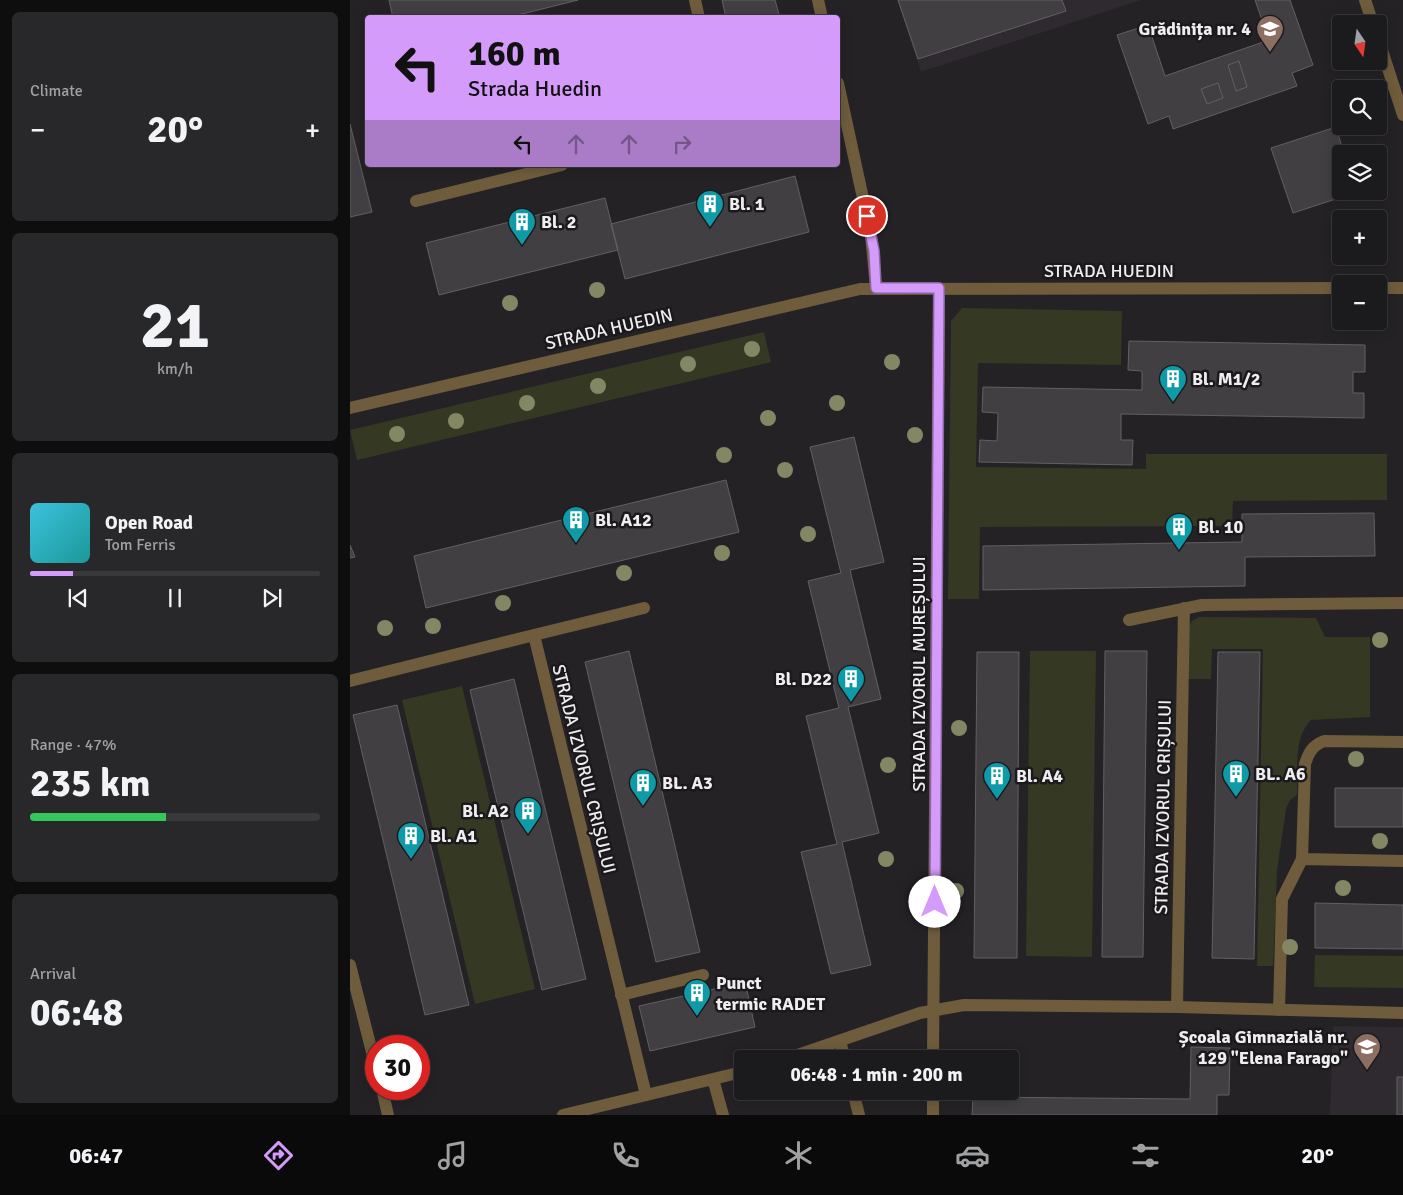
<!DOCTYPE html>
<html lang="en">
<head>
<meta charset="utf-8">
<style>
	body { margin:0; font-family:Signika,sans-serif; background:#282729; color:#f1f3f6; height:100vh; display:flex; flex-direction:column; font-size:19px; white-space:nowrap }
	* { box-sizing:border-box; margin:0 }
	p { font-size:16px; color:#a0a1a3 }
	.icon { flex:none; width:28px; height:28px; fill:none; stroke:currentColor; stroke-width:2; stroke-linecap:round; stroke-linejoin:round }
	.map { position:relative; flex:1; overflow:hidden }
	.sheet { display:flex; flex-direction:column; gap:12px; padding:12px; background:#0f0e0f; width:350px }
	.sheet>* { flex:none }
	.top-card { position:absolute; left:15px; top:15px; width:475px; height:152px; border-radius:5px; box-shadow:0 2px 12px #0003,0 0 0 1px #39383b; background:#d59bfa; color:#111; overflow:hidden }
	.needle { width:32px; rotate:167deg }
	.controls { position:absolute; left:982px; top:15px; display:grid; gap:10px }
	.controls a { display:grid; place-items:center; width:55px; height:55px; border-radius:5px; background:#1b1a1c; box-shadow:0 2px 12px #0003,0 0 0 1px #39383b; font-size:25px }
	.speed { position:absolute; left:15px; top:1035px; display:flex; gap:10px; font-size:25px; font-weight:700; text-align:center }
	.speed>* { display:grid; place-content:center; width:65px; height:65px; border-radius:50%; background:#1b1a1c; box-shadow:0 2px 12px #0003,0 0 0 1px #39383b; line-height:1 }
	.speed .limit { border:8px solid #d22; background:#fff; color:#111 }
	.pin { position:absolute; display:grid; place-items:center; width:42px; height:42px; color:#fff; margin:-21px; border:2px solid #fff; border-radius:50%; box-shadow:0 1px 5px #0007 }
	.me { position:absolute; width:55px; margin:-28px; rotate:0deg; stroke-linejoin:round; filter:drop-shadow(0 0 4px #0008) }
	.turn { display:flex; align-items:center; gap:18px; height:105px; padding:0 20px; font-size:22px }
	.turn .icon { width:65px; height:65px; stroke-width:2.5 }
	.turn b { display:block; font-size:35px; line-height:42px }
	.lanes { display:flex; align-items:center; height:48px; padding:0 20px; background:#0003; justify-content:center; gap:25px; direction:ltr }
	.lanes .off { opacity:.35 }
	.big { font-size:38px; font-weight:700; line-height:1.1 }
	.sheet .widget { flex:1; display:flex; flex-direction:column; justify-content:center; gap:8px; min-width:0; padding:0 18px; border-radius:8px; background:#282729 }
	.sheet .dial { align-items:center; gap:0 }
	.dial b { font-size:65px; line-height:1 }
	.song { display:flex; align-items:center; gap:15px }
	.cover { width:60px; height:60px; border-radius:8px; background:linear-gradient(135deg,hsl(190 70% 55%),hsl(180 70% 35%)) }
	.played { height:5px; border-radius:2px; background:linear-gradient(90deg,#d59bfa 15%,#39383b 15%) }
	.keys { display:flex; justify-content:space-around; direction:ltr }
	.heat { display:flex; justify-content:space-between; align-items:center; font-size:28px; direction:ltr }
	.charge { height:8px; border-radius:4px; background:linear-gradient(90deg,#34c759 47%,#39383b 0) }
	.trip { position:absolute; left:384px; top:1050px; width:285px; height:50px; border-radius:5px; background:#1b1a1c; box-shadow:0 2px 12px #0003,0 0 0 1px #39383b; font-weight:700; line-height:50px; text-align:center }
	.tab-bar { display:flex; height:80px; justify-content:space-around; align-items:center; background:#0b0a0b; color:#a0a1a3 }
	.tab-bar .icon { width:35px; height:35px }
	.tab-bar .on { color:#d59bfa }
	.tab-bar b { font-size:22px; color:#f1f3f6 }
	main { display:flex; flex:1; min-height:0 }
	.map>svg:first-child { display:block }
</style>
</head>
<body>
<main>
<section class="sheet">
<div class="widget"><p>Climate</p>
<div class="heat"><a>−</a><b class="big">20°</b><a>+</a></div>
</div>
<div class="widget dial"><b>21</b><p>km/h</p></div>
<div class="widget">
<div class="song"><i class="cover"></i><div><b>Open Road</b><p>Tom Ferris</p></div></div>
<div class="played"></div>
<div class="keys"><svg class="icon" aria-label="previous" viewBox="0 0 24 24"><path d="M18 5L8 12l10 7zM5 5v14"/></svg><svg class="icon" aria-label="pause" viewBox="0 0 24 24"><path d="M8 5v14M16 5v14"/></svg><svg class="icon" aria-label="next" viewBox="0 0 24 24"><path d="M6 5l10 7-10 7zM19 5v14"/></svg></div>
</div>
<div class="widget"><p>Range · 47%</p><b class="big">235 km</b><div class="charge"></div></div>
<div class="widget"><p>Arrival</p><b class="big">06:48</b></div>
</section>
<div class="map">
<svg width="1053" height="1115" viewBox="0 0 1053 1115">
	<rect width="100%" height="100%" fill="#242225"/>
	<path fill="#2f2930" d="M 547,0 L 791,0 L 571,72 Z
		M 983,1026 L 1053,1027 L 1053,1115 L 980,1115 Z"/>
	<path fill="#353823" d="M 612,308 L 772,311 L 771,365 L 628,363 L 626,467 L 796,469 L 796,454 L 1037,454 L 1037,500 L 883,501 L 882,526 L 630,527 L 629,599 L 598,599 L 601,321 Z
		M 414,332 L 421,362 L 7,460 L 0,430 Z
		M 849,617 L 966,618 L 975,637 L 1020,637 L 1020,717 L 961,720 C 943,738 948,771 947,795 L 940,800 L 936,809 L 927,871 L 923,966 L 907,966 L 913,649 L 862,649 L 861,679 L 838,679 L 839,625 L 842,621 Z
		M 680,651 L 746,651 L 742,957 L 676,956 Z
		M 112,686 L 185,989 L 125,1004 L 52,700 Z
		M 965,955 L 1053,956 L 1053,988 L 964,987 Z"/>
	<path fill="#413f42" stroke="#636063" d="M 39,0 L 228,0 L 156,18 L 43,18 Z
		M 372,0 L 425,0 L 430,18 L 376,18 Z
		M 548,0 L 712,0 L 716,11 L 568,59 Z
		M 905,0 L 940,0 L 963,65 L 942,73 L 947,86 L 823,129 L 819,116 L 798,124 L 767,35 L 798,25 L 815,76 L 919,40 Z
		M 889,61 L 897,87 L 886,91 L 878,65 Z
		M 868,83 L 873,98 L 857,104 L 851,89 Z
		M 0,124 L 22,212 L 0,217 Z
		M 986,127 L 994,154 L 991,154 L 991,191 L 1007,192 L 943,213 L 921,148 Z
		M 445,176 L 459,232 L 275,279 L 261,224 Z
		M 255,198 L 268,250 L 89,295 L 76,243 Z
		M 779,341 L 1015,345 L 1015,372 L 1003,372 L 1003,393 L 1014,393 L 1014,418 L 771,414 L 771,440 L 783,440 L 782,465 L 629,462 L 630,440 L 647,441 L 648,413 L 632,412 L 633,387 L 792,390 L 792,371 L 778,370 Z
		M 504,437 L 534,562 L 500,570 L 531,699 L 498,707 L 529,833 L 492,842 L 521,965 L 481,974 L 451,852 L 487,844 L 456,716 L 489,708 L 458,581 L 491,573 L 460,447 Z
		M 376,480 L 389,532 L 76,608 L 64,556 Z
		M 1024,513 L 1025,556 L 895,557 L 895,586 L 633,590 L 633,546 L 892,542 L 892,514 Z
		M 0,545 L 5,557 L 0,558 Z
		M 279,651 L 350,952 L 306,962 L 235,662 Z
		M 755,651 L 797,651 L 793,957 L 752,957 Z
		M 627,652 L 669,652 L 667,958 L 624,958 Z
		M 868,652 L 910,652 L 904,959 L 862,958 Z
		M 164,679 L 236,979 L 192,990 L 120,690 Z
		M 47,705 L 119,1005 L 75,1015 L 3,715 Z
		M 985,788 L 1053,788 L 1053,827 L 985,827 Z
		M 965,903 L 1053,905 L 1053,949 L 965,948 Z
		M 395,982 L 405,1027 L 300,1051 L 289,1006 Z
		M 841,1047 L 880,1048 L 879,1095 L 867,1095 L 867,1115 L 622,1115 L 623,1097 L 840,1099 Z
		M 1047,1077 L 1053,1077 L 1053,1115 L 1047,1115 Z"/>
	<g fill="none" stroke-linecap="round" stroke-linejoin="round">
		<path stroke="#6e5c3c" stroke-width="12" d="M 779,620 L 852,605 L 1053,603
			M 184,635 L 294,608
			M 0,681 L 184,635 L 296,1095
			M 952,859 L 1053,861
			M 0,965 L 26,1068
			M 271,995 L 353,975
			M 827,1007 L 834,608
			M 929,1010 L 932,899 L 952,859 L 955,764 C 959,752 962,746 974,741 L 1053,742
			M 32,1089 L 38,1115"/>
		<path stroke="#6e5c3c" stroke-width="12" d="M 345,0 L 349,18
			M 468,0 L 472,18
			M 1015,0 L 1023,24
			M 1029,41 L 1053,115
			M 488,83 L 521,235 L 526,288
			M 66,201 L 212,165
			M 1029,288 L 1053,288
			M 0,408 L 510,289 L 991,288
			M 490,1041 L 495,1059
			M 436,1059 L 570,1013 L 614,1005 L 827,1007 L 1053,1013
			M 583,1059 L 589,289
			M 363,1079 L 373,1115
			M 503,1091 L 509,1115
			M 213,1115 L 392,1072
			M 583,1115 L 583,1091"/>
	</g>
	<g fill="#838764">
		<circle cx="247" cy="290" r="8"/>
		<circle cx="160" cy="303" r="8"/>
		<circle cx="402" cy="349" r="8"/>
		<circle cx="542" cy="362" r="8"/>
		<circle cx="338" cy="364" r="8"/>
		<circle cx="248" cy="386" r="8"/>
		<circle cx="177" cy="403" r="8"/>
		<circle cx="487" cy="403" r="8"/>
		<circle cx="418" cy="418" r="8"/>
		<circle cx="106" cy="421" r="8"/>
		<circle cx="47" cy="434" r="8"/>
		<circle cx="565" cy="435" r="8"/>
		<circle cx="374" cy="455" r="8"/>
		<circle cx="435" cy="470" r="8"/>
		<circle cx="458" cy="534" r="8"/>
		<circle cx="372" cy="553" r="8"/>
		<circle cx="274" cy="573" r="8"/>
		<circle cx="153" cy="603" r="8"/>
		<circle cx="83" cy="626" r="8"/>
		<circle cx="35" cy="628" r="8"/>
		<circle cx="1030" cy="640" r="8"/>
		<circle cx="609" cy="728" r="8"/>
		<circle cx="1006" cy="759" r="8"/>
		<circle cx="538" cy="765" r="8"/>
		<circle cx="1030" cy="841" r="8"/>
		<circle cx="536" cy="859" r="8"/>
		<circle cx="993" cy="888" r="8"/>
		<circle cx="606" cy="891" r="8"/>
		<circle cx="940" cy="947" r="8"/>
	</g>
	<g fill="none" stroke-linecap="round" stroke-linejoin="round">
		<defs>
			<path id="route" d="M 517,216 L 524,251 L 526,288 L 589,288 L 585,902"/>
		</defs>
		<use href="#route" stroke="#8a65a2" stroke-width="12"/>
		<use href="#route" stroke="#d59bfa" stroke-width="9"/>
	</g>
	<defs>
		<symbol id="school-pin" viewBox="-11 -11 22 30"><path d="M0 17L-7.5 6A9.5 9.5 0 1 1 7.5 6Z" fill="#8d6e63" stroke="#1b191b"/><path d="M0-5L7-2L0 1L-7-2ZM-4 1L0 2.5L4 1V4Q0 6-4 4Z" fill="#fff"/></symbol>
		<symbol id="building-pin" viewBox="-11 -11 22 30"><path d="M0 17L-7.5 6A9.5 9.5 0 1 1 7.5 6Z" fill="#0f9aa8" stroke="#1b191b"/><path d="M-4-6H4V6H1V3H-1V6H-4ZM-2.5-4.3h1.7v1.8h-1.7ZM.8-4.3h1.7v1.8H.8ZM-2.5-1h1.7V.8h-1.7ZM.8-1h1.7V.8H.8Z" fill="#fff"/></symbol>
	</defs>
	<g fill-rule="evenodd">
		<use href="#school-pin" x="904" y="13" width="32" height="43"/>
		<use href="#building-pin" x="344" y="188" width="32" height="43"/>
		<use href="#building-pin" x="156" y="206" width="32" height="43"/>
		<use href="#building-pin" x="807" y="363" width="32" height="43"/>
		<use href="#building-pin" x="210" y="504" width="32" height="43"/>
		<use href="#building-pin" x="813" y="511" width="32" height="43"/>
		<use href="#building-pin" x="485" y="663" width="32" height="43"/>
		<use href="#building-pin" x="870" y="758" width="32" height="43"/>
		<use href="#building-pin" x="631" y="760" width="32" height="43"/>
		<use href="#building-pin" x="277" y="767" width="32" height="43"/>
		<use href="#building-pin" x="162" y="795" width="32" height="43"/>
		<use href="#building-pin" x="45" y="820" width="32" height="43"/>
		<use href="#building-pin" x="331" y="977" width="32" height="43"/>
		<use href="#school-pin" x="1001" y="1031" width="32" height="43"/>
	</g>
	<g text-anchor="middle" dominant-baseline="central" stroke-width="5" stroke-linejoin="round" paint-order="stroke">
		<g font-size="18" font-weight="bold" fill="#eeedef" stroke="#1b191b" text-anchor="start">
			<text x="901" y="29" text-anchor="end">Grădinița nr. 4</text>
			<text x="379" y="204">Bl. 1</text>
			<text x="191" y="222">Bl. 2</text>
			<text x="842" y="379">Bl. M1/2</text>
			<text x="245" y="520">Bl. A12</text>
			<text x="848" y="527">Bl. 10</text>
			<text x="482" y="679" text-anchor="end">Bl. D22</text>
			<text x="905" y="774">BL. A6</text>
			<text x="666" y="776">Bl. A4</text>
			<text x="312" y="783">BL. A3</text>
			<text x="159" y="811" text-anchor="end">Bl. A2</text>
			<text x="80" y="836">Bl. A1</text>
			<text x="366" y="983">Punct<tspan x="366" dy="21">termic RADET</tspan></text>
			<text x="998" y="1037" text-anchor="end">Școala Gimnazială nr.<tspan x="998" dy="21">129 "Elena Farago"</tspan></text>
		</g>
		<g font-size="18" fill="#eeedef" stroke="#1b191b">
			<text x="759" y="271">STRADA HUEDIN</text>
			<text transform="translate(259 329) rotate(-13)">STRADA HUEDIN</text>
			<text transform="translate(569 674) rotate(-90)">STRADA IZVORUL MUREȘULUI</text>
			<text transform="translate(234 769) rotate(76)">STRADA IZVORUL CRIȘULUI</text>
			<text transform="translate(813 807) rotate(-89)">STRADA IZVORUL CRIȘULUI</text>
		</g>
	</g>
</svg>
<div class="controls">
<a><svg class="needle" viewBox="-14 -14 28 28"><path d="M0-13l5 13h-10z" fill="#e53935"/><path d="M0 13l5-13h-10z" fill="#a0a1a3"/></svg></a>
<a><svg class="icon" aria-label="search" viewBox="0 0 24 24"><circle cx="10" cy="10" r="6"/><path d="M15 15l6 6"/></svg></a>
<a><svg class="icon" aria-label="layers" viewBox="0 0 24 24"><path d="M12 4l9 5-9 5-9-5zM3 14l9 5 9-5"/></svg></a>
<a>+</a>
<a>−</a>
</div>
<div class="speed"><div class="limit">30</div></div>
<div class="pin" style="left:517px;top:216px;background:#d93025"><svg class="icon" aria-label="arrive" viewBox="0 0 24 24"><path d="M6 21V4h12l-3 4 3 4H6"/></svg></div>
<svg class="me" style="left:585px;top:902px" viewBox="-20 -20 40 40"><circle r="19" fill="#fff"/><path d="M0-13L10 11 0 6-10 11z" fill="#d59bfa"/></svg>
<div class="trip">06:48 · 1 min · 200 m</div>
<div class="top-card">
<div class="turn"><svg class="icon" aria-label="left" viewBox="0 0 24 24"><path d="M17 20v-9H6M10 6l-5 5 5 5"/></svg><div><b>160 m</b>Strada Huedin</div></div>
<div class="lanes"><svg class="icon" aria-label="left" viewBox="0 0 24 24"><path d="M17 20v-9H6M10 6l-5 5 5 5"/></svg><svg class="icon off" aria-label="ahead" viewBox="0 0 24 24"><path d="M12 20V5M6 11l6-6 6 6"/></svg><svg class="icon off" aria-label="ahead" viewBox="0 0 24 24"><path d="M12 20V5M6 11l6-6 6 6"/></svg><svg class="icon off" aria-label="right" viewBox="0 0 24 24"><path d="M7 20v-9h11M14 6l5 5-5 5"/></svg></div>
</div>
</div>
</main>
<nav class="tab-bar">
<b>06:47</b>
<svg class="icon on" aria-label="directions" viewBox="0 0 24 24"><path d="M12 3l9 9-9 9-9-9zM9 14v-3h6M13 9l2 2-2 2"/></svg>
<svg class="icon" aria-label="music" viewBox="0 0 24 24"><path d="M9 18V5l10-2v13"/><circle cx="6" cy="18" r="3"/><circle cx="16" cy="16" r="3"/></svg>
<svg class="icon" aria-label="phone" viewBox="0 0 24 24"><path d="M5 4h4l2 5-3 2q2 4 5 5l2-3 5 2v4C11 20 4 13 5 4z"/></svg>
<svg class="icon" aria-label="climate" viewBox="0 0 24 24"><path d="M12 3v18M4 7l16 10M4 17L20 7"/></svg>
<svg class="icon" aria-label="car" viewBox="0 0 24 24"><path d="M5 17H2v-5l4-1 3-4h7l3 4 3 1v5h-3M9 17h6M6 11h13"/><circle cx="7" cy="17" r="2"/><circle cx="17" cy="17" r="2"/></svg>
<svg class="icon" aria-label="filters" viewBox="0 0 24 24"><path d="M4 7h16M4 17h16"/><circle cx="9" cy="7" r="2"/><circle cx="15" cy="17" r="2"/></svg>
<b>20°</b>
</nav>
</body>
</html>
